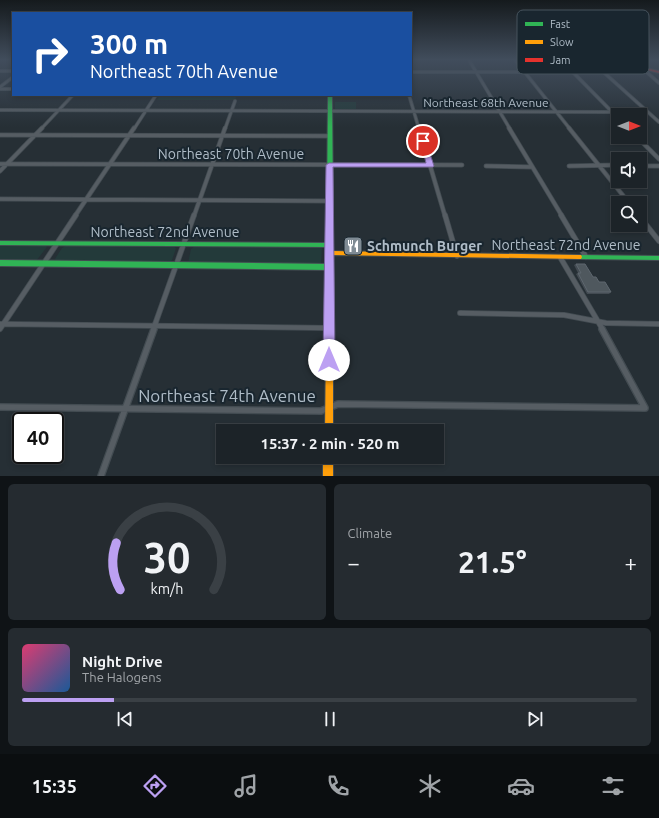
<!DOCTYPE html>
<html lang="en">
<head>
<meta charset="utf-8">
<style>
	body { margin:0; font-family:Ubuntu,sans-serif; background:#252b30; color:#f1f3f6; height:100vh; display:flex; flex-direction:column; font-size:15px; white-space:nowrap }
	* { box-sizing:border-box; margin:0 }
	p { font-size:13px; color:#a0a4a8 }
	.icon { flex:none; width:22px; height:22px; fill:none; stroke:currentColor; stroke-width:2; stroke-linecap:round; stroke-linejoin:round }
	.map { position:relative; height:476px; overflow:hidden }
	.side { display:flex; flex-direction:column; gap:8px; padding:8px; background:#0f1316; flex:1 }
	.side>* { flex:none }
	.top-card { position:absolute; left:12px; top:12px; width:400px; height:84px; border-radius:0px; box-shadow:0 2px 6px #0003,0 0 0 1px #3a4045; background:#1a4fa0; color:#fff; overflow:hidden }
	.needle { width:26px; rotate:90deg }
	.tools { position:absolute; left:611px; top:108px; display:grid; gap:8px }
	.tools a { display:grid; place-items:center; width:36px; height:36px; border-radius:0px; background:#1c2328; box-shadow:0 2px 6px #0003,0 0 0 1px #3a4045; font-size:20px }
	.speed { position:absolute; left:12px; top:412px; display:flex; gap:8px; font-size:20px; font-weight:700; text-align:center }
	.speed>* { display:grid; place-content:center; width:52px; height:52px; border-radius:50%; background:#1c2328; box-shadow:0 2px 6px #0003,0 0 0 1px #3a4045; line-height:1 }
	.speed .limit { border:2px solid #111; border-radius:6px; background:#fff; color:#111 }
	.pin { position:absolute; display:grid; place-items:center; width:34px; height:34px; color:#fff; margin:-17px; border:2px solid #fff; border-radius:50%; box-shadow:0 1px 4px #0007 }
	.me { position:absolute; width:44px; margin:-22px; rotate:0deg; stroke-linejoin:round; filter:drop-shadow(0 0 3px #0008) }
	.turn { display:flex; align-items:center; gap:14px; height:84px; padding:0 12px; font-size:18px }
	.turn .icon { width:52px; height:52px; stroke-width:2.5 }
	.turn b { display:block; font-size:28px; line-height:34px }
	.big { font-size:30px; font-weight:700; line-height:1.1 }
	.side .widget { flex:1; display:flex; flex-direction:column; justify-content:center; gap:6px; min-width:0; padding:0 14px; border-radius:6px; background:#252b30 }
	.side .dial { align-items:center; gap:0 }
	.dial svg { height:104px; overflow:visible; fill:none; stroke:#3a4045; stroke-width:7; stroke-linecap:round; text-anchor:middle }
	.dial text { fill:#f1f3f6; stroke:none }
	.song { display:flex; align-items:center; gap:12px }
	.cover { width:48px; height:48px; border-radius:6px; background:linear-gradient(135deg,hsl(340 70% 55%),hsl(210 70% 35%)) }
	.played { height:4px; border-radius:2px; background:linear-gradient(90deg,#bca0f2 15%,#3a4045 15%) }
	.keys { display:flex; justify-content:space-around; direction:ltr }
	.heat { display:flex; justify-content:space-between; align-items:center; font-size:22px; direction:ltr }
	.side .tiles { flex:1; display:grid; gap:8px; grid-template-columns:1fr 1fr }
	.widget:last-child { grid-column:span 2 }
	.trip { position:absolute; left:216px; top:424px; width:228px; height:40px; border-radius:0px; background:#1c2328; box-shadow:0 2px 6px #0003,0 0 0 1px #3a4045; font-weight:700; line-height:40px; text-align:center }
	.tabs { display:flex; height:64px; justify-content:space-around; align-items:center; background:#0b0e10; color:#a0a4a8 }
	.tabs .icon { width:28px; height:28px }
	.tabs .selected { color:#bca0f2 }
	.tabs b { font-size:18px; color:#f1f3f6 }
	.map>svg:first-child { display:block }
</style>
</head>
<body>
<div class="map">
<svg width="659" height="476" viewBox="0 0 659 476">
	<rect width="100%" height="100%" fill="#262f35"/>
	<path fill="#233a3a" d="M 160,95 L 237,95 L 235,100 L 157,100 Z
		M 335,102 L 356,102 L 356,109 L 335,109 Z
		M 0,245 L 45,245 L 47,247 L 36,261 L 0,261 Z
		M 67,245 L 173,246 L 176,248 L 172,260 L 169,263 L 56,262 L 55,259 L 62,248 Z
		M 195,246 L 322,247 L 321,265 L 188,263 L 191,249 Z"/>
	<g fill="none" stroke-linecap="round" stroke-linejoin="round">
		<defs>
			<path id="street-far3" d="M 469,60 L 510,129
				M 515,60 L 570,129
				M 561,60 L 618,118
				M 590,60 L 659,122
				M 632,60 L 634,63 L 633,66
				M 642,68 L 659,83
				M 0,71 L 13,71
				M 411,72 L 572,72
				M 0,87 L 13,77
				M 0,89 L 13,89
				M 409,95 L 419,129
				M 0,110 L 612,112
				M 41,129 L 73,95
				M 134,129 L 156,95
				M 225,129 L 235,101"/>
			<path id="street-far2" d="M 419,128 L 445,216
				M 509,128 L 562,216
				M 569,128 L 629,203
				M 0,135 L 330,136
				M 637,137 L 659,159
				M 0,164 L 462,165
				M 486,166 L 532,167
				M 569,166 L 618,165
				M 640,166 L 659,166
				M 0,171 L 42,128
				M 0,199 L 329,201
				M 75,216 L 134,128
				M 194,216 L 225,128"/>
			<path id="street-far1" d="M 445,215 L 457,256
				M 561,215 L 586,257
				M 640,217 L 659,241
				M 560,257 L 603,330
				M 460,313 L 564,315 L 606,323 L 659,324
				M 0,324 L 329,328
				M 0,329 L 76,215
				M 153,330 L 194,215"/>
			<path id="street" d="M 0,407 L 321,411 L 338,404 L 645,408 L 602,329
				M 101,476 L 154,329"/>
			<path id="fast" d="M 328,95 L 332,95 L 333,201 L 330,203 L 327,201 Z
				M 0,241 L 329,243 L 331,243 L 332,245 L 331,247 L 329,247 L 0,245 Z
				M 577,255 L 659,256 L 659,260 L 579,259 L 577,259 L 576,257 Z
				M 0,260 L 329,264 L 331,265 L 332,267 L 331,269 L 329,270 L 0,266 Z"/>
			<path id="slow" d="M 330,199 L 333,201 L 333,251 L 579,255 L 581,255 L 582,257 L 581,259 L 579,259 L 333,255 L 333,431 L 325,431 L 327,254 L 326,253 L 327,252 L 327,201 Z
				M 323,457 L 333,457 L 333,476 L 323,476 Z"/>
			<path id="jam" d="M 613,60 L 659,71 L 659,73 L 606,60 Z"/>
		</defs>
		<use href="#street-far3" stroke="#434c52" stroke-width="4"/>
		<use href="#street-far2" stroke="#434c52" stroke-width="5"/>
		<use href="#street-far1" stroke="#434c52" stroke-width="6"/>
		<use href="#street" stroke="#434c52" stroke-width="8"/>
		<use href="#fast" stroke="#434c52" stroke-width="2"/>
		<use href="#slow" stroke="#434c52" stroke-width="2"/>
		<use href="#jam" stroke="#434c52" stroke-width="2"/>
		<use href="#street-far3" stroke="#565d63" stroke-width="2.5"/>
		<use href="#street-far2" stroke="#565d63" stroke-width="3.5"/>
		<use href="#street-far1" stroke="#565d63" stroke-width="4.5"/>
		<use href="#street" stroke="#565d63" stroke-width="5.5"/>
		<use href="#fast" fill="#30b455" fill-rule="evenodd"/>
		<use href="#slow" fill="#ff9f0a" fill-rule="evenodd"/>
		<use href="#jam" fill="#e5322d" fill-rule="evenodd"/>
	</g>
	<path fill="#434b52" d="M 576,264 L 599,282 L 611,292 L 609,294 L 587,294 L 576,274 L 578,273 L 574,265 Z"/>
	<path fill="#4f585e" stroke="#5e676f" d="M 576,264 L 585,264 L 593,277 L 596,277 L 599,282 L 605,282 L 611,292 L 588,292 L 578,273 L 581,273 Z"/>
	<linearGradient id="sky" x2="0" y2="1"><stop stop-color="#151a1d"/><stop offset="0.47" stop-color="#414d5c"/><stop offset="1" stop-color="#414d5c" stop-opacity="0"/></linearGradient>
	<rect width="659" height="127" fill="url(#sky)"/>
	<path fill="#bca0f2" stroke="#7a689d" d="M 420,139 L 426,141 L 434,166 L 433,167 L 333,167 L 335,360 L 333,364 L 329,366 L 325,364 L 323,360 L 326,165 L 329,163 L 426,163 Z"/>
	<defs>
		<symbol id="restaurant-square" viewBox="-11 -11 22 22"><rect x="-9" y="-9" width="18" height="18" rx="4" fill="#7f8b94" stroke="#19262f"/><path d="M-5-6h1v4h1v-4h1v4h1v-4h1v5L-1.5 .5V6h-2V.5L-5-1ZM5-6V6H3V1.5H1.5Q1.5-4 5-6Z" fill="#fff"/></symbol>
	</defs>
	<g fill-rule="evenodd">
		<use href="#restaurant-square" x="342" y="235" width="22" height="22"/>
	</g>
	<g text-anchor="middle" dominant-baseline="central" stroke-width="4" stroke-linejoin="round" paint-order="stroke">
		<g font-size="12" fill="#afbcc7" stroke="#19262f">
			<text x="486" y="102">Northeast 68th Avenue</text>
		</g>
		<g font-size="14" fill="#afbcc7" stroke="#19262f">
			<text x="231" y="154">Northeast 70th Avenue</text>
			<text x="165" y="232">Northeast 72nd Avenue</text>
			<text x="566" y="245">Northeast 72nd Avenue</text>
		</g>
		<g font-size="14" font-weight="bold" fill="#afbcc7" stroke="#19262f" text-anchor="start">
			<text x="367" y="246">Schmunch Burger</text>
		</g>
		<g font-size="17" fill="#afbcc7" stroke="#19262f">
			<text x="227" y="395">Northeast 74th Avenue</text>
		</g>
	</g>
	<rect x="517" y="10" width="132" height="64" rx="6" fill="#19262f" stroke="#46535d" stroke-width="1"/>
	<rect x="525" y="22" width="18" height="4" fill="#30b455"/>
	<rect x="525" y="40" width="18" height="4" fill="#ff9f0a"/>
	<rect x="525" y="58" width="18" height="4" fill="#e5322d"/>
	<g font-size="11" fill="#afbcc7">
		<text x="550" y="28">Fast</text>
		<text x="550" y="46">Slow</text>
		<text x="550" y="64">Jam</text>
	</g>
</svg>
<div class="tools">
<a><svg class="needle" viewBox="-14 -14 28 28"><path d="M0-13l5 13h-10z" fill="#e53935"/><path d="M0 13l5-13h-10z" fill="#a0a4a8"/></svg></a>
<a><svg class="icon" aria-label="sound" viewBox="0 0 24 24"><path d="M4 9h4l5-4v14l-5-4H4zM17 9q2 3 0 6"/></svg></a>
<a><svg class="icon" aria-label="search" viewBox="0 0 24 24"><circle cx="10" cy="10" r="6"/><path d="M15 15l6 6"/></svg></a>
</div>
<div class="speed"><div class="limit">40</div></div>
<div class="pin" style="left:423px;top:141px;background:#d93025"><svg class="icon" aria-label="arrive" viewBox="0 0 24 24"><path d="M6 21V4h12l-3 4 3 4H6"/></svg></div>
<svg class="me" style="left:329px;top:360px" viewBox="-20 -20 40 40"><circle r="19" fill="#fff"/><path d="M0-13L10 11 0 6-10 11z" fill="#bca0f2"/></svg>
<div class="trip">15:37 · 2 min · 520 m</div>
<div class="top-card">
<div class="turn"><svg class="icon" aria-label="right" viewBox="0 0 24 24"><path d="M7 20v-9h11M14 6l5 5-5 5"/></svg><div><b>300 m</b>Northeast 70th Avenue</div></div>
</div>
</div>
<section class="side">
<div class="tiles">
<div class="widget dial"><svg viewBox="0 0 100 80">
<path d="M14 69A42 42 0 1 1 86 69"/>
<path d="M14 69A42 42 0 0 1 11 33" stroke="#bca0f2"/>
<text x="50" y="56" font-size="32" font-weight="700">30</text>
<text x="50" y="72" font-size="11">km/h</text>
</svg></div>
<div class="widget"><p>Climate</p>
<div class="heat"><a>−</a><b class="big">21.5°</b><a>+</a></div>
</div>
<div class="widget">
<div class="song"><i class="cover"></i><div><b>Night Drive</b><p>The Halogens</p></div></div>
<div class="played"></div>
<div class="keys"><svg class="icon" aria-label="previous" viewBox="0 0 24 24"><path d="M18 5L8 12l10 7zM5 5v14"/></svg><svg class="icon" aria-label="pause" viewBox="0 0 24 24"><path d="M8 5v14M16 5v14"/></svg><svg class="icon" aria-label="next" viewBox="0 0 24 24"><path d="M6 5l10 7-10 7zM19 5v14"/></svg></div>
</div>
</div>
</section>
<nav class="tabs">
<b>15:35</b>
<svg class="icon selected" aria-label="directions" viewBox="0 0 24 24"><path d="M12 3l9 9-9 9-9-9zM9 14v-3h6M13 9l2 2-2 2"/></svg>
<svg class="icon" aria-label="music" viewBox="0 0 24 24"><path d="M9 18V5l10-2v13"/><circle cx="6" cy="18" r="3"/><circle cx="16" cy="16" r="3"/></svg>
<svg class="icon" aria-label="phone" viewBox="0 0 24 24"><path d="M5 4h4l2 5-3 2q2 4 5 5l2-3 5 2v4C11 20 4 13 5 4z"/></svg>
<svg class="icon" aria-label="climate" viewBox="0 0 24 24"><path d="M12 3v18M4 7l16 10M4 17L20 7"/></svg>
<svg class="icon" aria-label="car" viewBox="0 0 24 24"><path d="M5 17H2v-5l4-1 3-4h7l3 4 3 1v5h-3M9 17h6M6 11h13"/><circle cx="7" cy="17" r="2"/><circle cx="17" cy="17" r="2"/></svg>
<svg class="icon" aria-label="filters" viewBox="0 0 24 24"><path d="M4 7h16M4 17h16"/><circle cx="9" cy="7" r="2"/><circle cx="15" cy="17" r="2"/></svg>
</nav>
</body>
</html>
